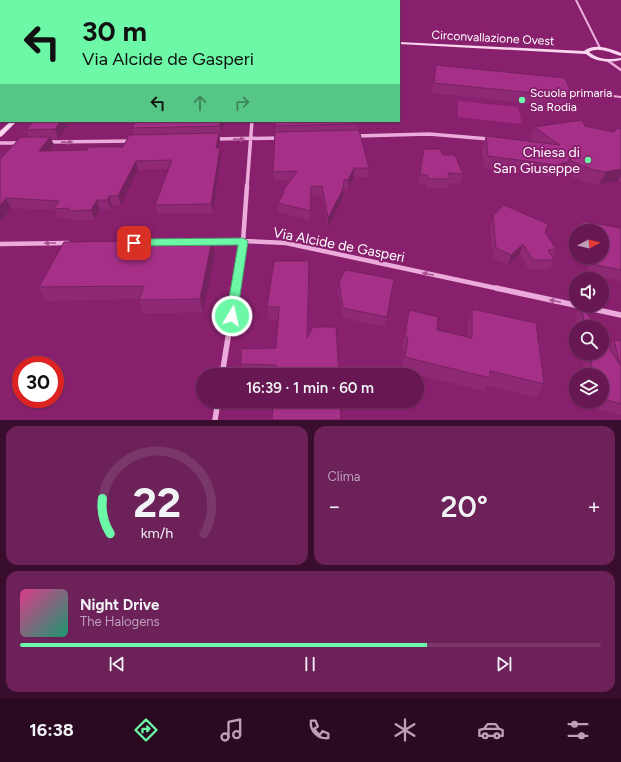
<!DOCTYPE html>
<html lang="it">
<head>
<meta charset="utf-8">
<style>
	body { margin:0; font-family:Figtree,sans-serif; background:#6d2159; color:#f1f3f6; height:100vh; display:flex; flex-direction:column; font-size:15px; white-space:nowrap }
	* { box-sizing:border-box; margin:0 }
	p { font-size:13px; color:#bda0b8 }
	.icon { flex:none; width:22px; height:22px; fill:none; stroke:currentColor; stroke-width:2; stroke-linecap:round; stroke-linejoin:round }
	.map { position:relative; height:420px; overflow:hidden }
	.details { display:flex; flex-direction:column; gap:6px; padding:6px; background:#390d2d; flex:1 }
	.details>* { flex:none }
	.banner { position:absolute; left:0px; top:0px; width:400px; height:122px; box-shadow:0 1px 3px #0004,0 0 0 1px #7a3769; background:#6cf8a7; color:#111; overflow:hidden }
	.needle { width:26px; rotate:83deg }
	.controls { position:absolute; left:569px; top:224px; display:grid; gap:8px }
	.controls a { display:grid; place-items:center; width:40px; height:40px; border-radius:50%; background:#671852; box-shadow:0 1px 3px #0004,0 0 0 1px #7a3769; font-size:20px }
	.speed { position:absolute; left:12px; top:356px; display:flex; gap:8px; font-size:20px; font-weight:700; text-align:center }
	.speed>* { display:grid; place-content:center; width:52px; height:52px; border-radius:50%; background:#671852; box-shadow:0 1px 3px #0004,0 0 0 1px #7a3769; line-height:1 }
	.speed .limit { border:6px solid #d22; background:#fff; color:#111 }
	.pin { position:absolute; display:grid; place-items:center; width:34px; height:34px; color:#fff; margin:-17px; border-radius:8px; box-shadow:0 2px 6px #0006 }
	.me { position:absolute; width:44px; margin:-22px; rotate:9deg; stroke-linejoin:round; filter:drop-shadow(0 0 3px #0008) }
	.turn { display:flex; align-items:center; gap:14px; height:84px; padding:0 16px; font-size:18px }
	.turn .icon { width:52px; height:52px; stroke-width:2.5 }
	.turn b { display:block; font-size:28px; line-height:34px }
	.lanes { display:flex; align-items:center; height:38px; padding:0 16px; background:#0003; justify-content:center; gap:20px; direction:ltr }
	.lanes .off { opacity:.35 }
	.big { font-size:30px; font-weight:600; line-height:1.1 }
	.details .widget { flex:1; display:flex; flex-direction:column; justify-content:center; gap:6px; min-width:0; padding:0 14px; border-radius:12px; background:#6d2159 }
	.details .dial { align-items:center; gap:0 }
	.dial svg { height:104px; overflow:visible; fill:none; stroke:#7a3769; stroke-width:7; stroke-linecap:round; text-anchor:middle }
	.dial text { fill:#f1f3f6; stroke:none }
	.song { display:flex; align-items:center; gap:12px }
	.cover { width:48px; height:48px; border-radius:6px; background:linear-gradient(135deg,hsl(330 70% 55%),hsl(160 70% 35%)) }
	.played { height:4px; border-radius:2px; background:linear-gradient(90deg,#6cf8a7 70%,#7a3769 70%) }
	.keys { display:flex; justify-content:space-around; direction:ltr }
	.heat { display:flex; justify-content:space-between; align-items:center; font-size:22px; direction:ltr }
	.details .tiles { flex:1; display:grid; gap:6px; grid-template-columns:1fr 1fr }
	.widget:last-child { grid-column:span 2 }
	.trip { position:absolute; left:196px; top:368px; width:228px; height:40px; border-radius:20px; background:#671852; box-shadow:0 1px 3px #0004,0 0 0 1px #7a3769; font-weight:600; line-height:40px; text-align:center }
	.menu { display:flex; height:64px; justify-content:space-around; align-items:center; background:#290a21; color:#bda0b8 }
	.menu .icon { width:28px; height:28px }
	.menu .current { color:#6cf8a7 }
	.menu b { font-size:18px; color:#f1f3f6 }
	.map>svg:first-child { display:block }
</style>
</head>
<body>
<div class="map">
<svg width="621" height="420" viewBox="0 0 621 420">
	<rect width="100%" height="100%" fill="#89206d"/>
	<path fill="#a12a83" d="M 458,101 L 518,107 L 522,124 L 458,117 Z"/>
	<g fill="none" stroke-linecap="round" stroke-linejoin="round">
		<path stroke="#ebacdb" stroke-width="1" stroke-dasharray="1 1.5" stroke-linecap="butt" d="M 234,1 L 238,0"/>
		<path stroke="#ebacdb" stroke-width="2" d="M 576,92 L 621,97"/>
		<path stroke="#ebacdb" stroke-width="2" d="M 576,0 L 600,48"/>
		<path stroke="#ebacdb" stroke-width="2.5" d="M 599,47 L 600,49
			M 607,60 L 621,70"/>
		<path stroke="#ebacdb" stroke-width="3.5" d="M 356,136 L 429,134 L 489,139
			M 214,139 L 280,138
			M 48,142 L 132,141
			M 0,143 L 20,143
			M 247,187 L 252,121"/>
		<path stroke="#ebacdb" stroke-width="4.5" d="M 209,242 L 243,241 L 286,243 L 500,289
			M 0,244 L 68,243
			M 235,289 L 243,241 L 247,186"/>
		<path stroke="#ebacdb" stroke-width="5.5" d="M 496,288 L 621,315
			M 222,375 L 236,288
			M 215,420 L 218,401"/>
		<path fill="#f8d7ef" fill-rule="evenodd" d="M 115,0 L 119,0 L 114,1 Z
			M 126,0 L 130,0 L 130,1 L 126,1 Z
			M 399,42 L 584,51 C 594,43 608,48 619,52 L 621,53 L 621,56 C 611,53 599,46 589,52 C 598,60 610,60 621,58 L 621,60 C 609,63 595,62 586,54 L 399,44 Z
			M 11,121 L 17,121 L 2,136 L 0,137 L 0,131 Z"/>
	</g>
	<path fill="#8f2975" d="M 436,65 L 573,97 L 569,108 L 432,93 Z
		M 71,121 L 58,139 L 51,139 L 54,145 L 49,151 L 87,150 L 123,147 L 134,135 L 132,128 L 224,121 L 221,135 L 219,135 L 220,142 L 219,148 L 221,157 L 213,213 L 158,214 L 155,205 L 169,169 L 138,170 L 121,205 L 112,206 L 111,209 L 100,209 L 95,220 L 72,220 L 71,218 L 58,218 L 55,210 L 11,208 L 0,223 L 0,159 L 29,137 L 26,130 Z
		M 275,121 L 371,121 L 371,123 L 357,123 L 357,130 L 369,168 L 368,177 L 354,177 L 348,189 L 344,189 L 343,198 L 328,228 L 322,195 L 311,196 L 310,220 L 278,212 L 278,203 L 282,195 L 282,192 L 290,180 L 274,181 L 273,172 L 275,132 Z
		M 585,126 L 613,132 L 621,129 L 621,182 L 618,181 L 599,184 L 588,183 L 566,174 L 565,169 L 562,175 L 551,177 L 484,169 L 482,148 L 486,136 L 535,142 L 530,139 L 534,127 Z
		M 443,155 L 463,174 L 461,183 L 449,183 L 448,188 L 427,188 L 426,184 L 418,184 L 422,158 Z
		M 493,216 L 545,232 L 556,249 L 553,257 L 554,260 L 550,269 L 529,270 L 520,254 L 508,265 L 493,258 L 490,225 Z
		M 582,221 L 621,228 L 621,281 L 590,275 L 586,257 L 582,257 L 602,257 L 602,231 L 577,231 Z
		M 212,240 L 215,254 L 203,312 L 144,314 L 139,299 L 46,301 L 39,287 Z
		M 309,261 L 308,337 L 339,375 L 243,375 L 241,364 L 276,348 L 278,320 L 269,320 L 267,307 Z
		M 394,279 L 385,327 L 343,318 L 338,292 L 339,282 Z
		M 581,305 L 582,305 L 596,327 L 577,327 L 575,314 Z
		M 472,309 L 544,384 L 536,397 L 487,385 L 484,391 L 402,371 L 405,351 L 402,350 L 409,310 L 437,330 L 467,337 L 468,323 Z
		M 614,340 L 621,341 L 621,415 L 597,409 L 596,401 L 602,401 L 602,375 L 585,375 L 581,353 L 602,353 L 608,347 Z"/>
	<path fill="#74225f" d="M 56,0 L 63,0 L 62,1 L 56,1 Z
		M 1,94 L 1,110 L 0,110 L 0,97 Z
		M 61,121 L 71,121 L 58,139 L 55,129 Z
		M 221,121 L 224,121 L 221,135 L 220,126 Z
		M 219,133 L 220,142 L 217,157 L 216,148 Z
		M 50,137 L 54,145 L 43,160 L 39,151 Z
		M 220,148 L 221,157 L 213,213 L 211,204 Z
		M 136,161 L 138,170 L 121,205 L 118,196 Z
		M 568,162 L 562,175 L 551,177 L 556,165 Z
		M 354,168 L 354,177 L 348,189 L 348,180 Z
		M 621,169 L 621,175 L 618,181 L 599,184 L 606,172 Z
		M 344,180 L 343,198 L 328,228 L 328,218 Z
		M 109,196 L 112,206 L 111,209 L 107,200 Z
		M 6,198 L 11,208 L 0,223 L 0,206 Z
		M 97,200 L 100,209 L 95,220 L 91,210 Z
		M 212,240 L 215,254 L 203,312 L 200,299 Z
		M 523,244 L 520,254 L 508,265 L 511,255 Z"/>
	<path fill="#a63088" stroke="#74225f" d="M 3,0 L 56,0 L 56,1 L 2,1 Z
		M 0,2 L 1,2 L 1,94 L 0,97 Z
		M 436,65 L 565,78 L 573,97 L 434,83 Z
		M 582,120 L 585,126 L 613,132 L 618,128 L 621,129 L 621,169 L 606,172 L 594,170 L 571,161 L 570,156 L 568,162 L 556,165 L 488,156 L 486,136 L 560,145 L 534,127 Z
		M 34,121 L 61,121 L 55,129 L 26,130 Z
		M 136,121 L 221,121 L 220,126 L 132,128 Z
		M 275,121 L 356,121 L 357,124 L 275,126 Z
		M 359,130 L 369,168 L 354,168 L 348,180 L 344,180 L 343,189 L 328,218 L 322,186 L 311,187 L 310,211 L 278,203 L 284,192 L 282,192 L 297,171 L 273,172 L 275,132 Z
		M 219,133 L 216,148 L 220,148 L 211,204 L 155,205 L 172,160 L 136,161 L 118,196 L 109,196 L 107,200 L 97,200 L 91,210 L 68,211 L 69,208 L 54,209 L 59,201 L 6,198 L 0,206 L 0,159 L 21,137 L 50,137 L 39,151 L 87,150 L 89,147 L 123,147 L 129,135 Z
		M 424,149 L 440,149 L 443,155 L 455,155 L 463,174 L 448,173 L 450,179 L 429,179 L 427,175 L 420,175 Z
		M 504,205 L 548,224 L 545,232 L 556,249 L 548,250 L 554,260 L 533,260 L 523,244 L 511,255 L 496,248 L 493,216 Z
		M 582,221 L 621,228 L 621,270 L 596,265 L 594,257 L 602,257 L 602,231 L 584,231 Z
		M 212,240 L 200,299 L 139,300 L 144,286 L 39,287 L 64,242 Z
		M 274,261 L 309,261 L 307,338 L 313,327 L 336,327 L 339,375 L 275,375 L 276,365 L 241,364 L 241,349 L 276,348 L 279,307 L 267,307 Z
		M 345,270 L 394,279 L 387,317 L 343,308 L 339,282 Z
		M 581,305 L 582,305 L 596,327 L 585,327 Z
		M 472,309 L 536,323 L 544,384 L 490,371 L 490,378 L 405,357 L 408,338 L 405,337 L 409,310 L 438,317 L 437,330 L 472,338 Z
		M 602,337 L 620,365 L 614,340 L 621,341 L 621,404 L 604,399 L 602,386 L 602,375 L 599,375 L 593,373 L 589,353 L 602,353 Z
		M 273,401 L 340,401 L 341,420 L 272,420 Z"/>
	<defs><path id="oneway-solid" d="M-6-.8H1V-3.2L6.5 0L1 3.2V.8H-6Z"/></defs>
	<g fill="#ab5194">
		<use href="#oneway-solid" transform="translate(239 139) rotate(-1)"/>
		<use href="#oneway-solid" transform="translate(67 142) rotate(-1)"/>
		<use href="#oneway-solid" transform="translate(50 243) rotate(180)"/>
		<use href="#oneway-solid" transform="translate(428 274) rotate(-168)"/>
		<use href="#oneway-solid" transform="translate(555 301) rotate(-168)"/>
	</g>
	<path fill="#6cf8a7" stroke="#46a16d" d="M 243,238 L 248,241 L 237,316 L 236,320 L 232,321 L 227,320 L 226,316 L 238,245 L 134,246 L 129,243 L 134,239 Z"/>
	<g fill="#6cf8a7" stroke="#89206d" stroke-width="1.5">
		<circle cx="522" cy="100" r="4"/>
		<circle cx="588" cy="160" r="4"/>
	</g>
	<g text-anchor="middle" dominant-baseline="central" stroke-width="4" stroke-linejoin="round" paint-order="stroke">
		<g font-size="12" fill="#fff" stroke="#89206d">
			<text transform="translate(493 38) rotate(3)">Circonvallazione Ovest</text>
		</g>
		<g font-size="12" fill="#fff" stroke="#89206d" text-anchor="start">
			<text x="530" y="93">Scuola primaria<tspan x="530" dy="14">Sa Rodia</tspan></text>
		</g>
		<g font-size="14" fill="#fff" stroke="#89206d" text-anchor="end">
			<text x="580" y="152">Chiesa di<tspan x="580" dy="16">San Giuseppe</tspan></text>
		</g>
		<g font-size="14" fill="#fff" stroke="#89206d">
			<text transform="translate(339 245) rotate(11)">Via Alcide de Gasperi</text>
		</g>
	</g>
</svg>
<div class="controls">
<a><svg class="needle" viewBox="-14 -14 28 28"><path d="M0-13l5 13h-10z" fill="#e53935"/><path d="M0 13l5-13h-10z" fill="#bda0b8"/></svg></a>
<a><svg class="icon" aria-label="sound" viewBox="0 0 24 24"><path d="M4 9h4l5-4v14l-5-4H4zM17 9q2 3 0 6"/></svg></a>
<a><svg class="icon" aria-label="search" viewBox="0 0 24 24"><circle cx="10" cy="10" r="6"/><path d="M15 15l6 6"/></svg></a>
<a><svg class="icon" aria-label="layers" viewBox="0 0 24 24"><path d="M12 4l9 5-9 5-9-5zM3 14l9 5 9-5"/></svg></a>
</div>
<div class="speed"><div class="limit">30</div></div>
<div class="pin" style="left:134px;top:243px;background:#d93025"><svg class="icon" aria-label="arrive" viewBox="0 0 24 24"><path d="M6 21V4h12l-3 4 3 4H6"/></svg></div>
<svg class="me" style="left:232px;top:316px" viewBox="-20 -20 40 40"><circle r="17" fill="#6cf8a7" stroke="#fff" stroke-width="3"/><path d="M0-11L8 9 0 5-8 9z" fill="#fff"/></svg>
<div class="trip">16:39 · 1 min · 60 m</div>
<div class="banner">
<div class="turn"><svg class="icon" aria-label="left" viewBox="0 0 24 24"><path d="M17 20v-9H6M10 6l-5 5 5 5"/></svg><div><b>30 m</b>Via Alcide de Gasperi</div></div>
<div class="lanes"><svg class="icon" aria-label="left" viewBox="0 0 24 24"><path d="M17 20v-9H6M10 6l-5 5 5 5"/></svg><svg class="icon off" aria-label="ahead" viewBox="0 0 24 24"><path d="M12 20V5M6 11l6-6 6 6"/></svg><svg class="icon off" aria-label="right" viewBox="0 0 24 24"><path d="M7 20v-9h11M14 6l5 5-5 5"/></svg></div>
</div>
</div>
<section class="details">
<div class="tiles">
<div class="widget dial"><svg viewBox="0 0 100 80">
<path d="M14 69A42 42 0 1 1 86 69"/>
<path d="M14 69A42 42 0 0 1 8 42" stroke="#6cf8a7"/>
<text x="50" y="56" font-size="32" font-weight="700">22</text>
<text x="50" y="72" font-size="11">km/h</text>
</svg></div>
<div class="widget"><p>Clima</p>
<div class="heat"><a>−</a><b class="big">20°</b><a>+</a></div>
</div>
<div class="widget">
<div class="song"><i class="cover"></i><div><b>Night Drive</b><p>The Halogens</p></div></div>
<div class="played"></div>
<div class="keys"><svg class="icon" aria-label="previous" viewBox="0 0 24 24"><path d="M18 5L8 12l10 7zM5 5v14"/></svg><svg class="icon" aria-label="pause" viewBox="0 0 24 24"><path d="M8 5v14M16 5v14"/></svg><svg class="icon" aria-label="next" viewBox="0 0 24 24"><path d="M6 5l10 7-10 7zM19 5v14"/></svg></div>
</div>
</div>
</section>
<nav class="menu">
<b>16:38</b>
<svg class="icon current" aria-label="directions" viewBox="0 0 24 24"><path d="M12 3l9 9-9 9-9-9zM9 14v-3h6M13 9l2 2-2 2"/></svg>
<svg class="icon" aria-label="music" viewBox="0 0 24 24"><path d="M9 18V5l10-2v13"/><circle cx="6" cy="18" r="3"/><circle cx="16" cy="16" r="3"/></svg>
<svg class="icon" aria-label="phone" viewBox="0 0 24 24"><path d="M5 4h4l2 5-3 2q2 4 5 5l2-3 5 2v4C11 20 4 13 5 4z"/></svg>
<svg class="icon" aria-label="climate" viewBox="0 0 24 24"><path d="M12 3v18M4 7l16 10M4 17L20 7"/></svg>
<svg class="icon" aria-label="car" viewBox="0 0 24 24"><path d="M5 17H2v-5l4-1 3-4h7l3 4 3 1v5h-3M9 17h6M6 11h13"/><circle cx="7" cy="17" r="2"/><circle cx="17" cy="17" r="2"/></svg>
<svg class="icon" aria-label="filters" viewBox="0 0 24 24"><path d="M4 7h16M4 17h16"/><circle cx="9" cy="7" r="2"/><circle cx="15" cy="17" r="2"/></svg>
</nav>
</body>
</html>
